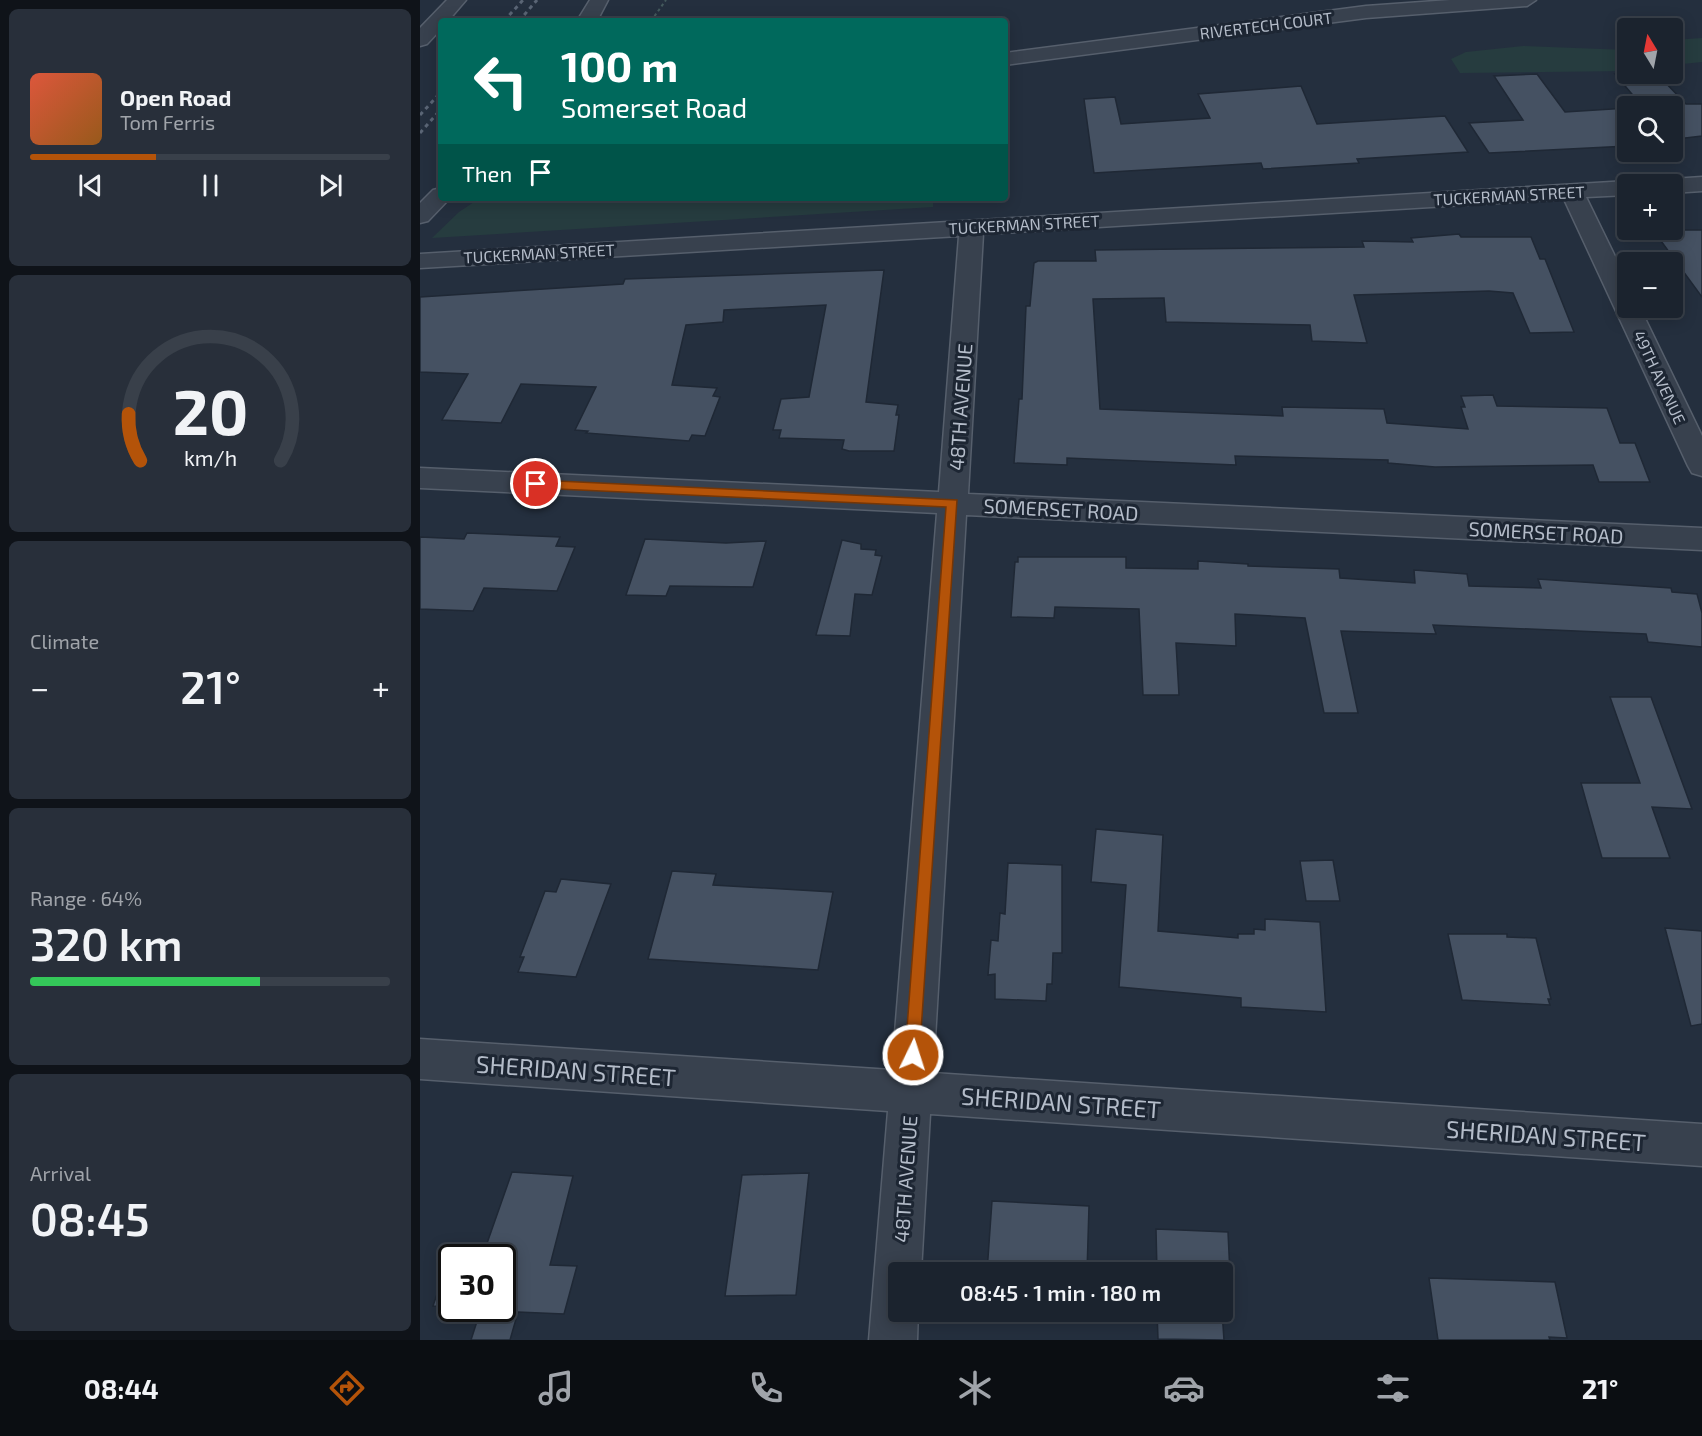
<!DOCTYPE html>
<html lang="en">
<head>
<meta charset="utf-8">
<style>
	body { margin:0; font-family:"Exo 2",sans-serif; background:#282f3a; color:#f1f3f6; height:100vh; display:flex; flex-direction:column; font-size:22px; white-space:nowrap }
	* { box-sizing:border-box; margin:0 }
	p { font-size:20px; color:#a0a4aa }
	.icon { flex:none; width:33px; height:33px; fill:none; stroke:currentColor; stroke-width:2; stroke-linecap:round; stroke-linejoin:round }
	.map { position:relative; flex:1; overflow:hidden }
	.side { display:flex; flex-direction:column; gap:9px; padding:9px; background:#0f1319; width:420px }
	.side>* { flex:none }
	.top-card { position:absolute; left:18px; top:18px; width:570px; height:183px; border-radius:6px; box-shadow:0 3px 15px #0003,0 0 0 2px #39404a; background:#00695c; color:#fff; overflow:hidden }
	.needle { width:39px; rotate:350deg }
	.tools { position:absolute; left:1197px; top:18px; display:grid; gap:12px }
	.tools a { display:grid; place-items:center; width:66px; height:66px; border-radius:6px; background:#1b232e; box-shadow:0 3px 15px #0003,0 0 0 2px #39404a; font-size:30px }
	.speed { position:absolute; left:18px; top:1244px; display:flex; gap:12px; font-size:30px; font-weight:700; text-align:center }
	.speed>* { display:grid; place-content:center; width:78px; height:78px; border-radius:50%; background:#1b232e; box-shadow:0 3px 15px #0003,0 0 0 2px #39404a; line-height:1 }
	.speed .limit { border:3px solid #111; border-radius:9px; background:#fff; color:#111 }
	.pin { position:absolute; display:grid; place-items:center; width:51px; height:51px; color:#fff; margin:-26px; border:3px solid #fff; border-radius:50%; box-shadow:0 2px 6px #0007 }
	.me { position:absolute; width:66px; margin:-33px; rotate:4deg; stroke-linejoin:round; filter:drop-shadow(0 0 4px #0008) }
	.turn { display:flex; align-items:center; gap:21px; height:126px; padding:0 24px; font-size:27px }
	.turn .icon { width:78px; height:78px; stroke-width:2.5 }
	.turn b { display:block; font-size:42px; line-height:51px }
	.then { display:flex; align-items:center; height:57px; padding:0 24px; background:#0003; gap:12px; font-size:22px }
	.big { font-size:45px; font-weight:600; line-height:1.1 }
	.side .card { flex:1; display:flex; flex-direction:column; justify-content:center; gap:9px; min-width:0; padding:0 21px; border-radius:9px; background:#282f3a }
	.side .dial { align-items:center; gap:0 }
	.dial svg { height:156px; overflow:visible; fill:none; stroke:#39404a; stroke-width:7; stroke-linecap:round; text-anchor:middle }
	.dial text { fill:#f1f3f6; stroke:none }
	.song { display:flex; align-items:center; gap:18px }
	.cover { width:72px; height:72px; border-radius:9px; background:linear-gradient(135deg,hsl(10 70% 55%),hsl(30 70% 35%)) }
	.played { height:6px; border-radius:3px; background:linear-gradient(90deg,#b45309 35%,#39404a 35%) }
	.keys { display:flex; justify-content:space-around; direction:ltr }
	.heat { display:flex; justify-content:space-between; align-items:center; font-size:33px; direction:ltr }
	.charge { height:9px; border-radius:4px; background:linear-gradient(90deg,#34c759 64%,#39404a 0) }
	.trip { position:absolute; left:468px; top:1262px; width:345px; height:60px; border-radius:6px; background:#1b232e; box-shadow:0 3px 15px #0003,0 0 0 2px #39404a; font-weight:600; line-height:60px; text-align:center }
	.menu { display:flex; height:96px; justify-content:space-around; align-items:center; background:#0b0e12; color:#a0a4aa }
	.menu .icon { width:42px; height:42px }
	.menu .current { color:#b45309 }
	.menu b { font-size:27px; color:#f1f3f6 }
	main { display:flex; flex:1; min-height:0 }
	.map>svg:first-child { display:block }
</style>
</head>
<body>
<main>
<section class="side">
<div class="card">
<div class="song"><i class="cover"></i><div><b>Open Road</b><p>Tom Ferris</p></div></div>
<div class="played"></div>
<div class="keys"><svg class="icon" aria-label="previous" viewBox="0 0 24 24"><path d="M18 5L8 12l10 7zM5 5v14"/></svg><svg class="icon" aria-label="pause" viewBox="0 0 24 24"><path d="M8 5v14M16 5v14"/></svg><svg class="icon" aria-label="next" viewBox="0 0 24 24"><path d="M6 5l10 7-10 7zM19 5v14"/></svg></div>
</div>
<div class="card dial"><svg viewBox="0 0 100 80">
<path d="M14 69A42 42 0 1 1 86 69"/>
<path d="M14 69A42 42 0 0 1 8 45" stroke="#b45309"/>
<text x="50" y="56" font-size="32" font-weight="700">20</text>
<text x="50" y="72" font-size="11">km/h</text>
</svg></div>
<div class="card"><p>Climate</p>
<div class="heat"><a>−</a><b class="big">21°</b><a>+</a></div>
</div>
<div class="card"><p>Range · 64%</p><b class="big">320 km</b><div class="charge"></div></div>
<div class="card"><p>Arrival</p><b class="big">08:45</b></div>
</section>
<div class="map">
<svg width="1282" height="1340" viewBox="0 0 1282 1340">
	<rect width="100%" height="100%" fill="#242f3e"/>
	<path fill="#263c3f" d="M 1282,38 L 1282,62 L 1253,65 L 1253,40 Z
		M 1103,46 L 1207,50 L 1207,71 L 1040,73 L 1031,59 L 1046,52 Z
		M 60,198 L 513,198 L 513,207 L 12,238 L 39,212 Z"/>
	<path fill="#455162" stroke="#1f2835" stroke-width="1.5" d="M 1117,74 L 1145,112 L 1208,108 L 1208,146 L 1069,153 L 1049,123 L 1103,120 L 1074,76 Z
		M 1195,74 L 1237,74 L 1266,104 L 1282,104 L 1282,136 L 1256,139 L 1259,143 L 1252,143 L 1252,106 L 1222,106 Z
		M 881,86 L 897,124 L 1025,116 L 1048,152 L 937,159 L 939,163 L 843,169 L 841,163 L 674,173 L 664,99 L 695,97 L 701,124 L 790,118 L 778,94 Z
		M 1233,230 L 1282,230 L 1282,297 Z
		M 1039,234 L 1041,237 L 1111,237 L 1120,259 L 1125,259 L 1154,332 L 1110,333 L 1093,293 L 1069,291 L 934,295 L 947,343 L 892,341 L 890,325 L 746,322 L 744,298 L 673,299 L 680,409 L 863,416 L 862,407 L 964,409 L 967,423 L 1048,429 L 1041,407 L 1045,407 L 1041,396 L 1073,395 L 1077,406 L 1187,408 L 1200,443 L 1215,443 L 1230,482 L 1179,482 L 1173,465 L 1015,467 L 968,463 L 968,460 L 815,456 L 816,465 L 647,458 L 647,465 L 594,463 L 599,399 L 602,399 L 606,306 L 610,306 L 614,263 L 618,261 L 676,261 L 675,250 L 944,247 L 942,241 L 993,242 L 991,238 Z
		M 464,270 L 446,402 L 478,405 L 476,415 L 479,415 L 474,451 L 429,451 L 422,449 L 424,440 L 359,438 L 361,430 L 353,430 L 361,399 L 389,397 L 406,305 L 304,310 L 303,322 L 266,325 L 252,385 L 297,388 L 293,396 L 300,397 L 285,436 L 272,435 L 269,441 L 166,433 L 168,431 L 155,430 L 176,387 L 101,384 L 81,423 L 22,420 L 48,374 L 0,372 L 0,297 L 203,284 L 205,279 Z
		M 47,533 L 140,537 L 136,546 L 155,547 L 137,591 L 64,588 L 53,611 L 0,609 L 0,537 L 44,539 Z
		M 225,539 L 306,543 L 346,541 L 333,587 L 250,586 L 246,596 L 206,595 Z
		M 422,540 L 441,544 L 441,549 L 456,550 L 455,555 L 462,556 L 452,595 L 435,594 L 430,636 L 396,635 Z
		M 598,557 L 706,557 L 706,568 L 778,569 L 778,561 L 828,564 L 828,566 L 919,569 L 920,578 L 995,583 L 994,570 L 1047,574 L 1049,586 L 1121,588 L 1118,579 L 1251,588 L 1252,592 L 1277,594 L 1282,613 L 1282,647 L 1228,642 L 1226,634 L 1013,625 L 1016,634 L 921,631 L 938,713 L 904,713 L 885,618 L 815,614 L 816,646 L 756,643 L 759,695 L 723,695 L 719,609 L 635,607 L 634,618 L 591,617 L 595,562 L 598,562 Z
		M 1190,697 L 1231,697 L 1272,809 L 1232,807 L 1250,858 L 1182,858 L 1161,783 L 1220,783 Z
		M 676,829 L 743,835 L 738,931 L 818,938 L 818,934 L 834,934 L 834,929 L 845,930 L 845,919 L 900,922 L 906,1012 L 821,1007 L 821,998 L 699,987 L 706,885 L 671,882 Z
		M 913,860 L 920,901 L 886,901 L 880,861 Z
		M 588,863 L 642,865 L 642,953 L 633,953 L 632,984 L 627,984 L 626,1001 L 575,999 L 575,974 L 568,975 L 571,940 L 578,941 L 580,913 L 585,914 Z
		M 252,871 L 296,874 L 293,885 L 413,892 L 398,970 L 228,959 Z
		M 141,879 L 191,884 L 156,977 L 98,972 L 104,957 L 100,957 L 125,891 L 136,892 Z
		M 1245,928 L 1282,931 L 1282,1024 L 1271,1026 Z
		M 1028,934 L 1087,934 L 1087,937 L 1116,938 L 1131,999 L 1128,999 L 1130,1005 L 1042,1000 Z
		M 92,1172 L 153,1176 L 130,1265 L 157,1266 L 144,1314 L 98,1312 L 90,1340 L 51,1340 L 61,1309 L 45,1308 L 82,1308 L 82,1257 L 32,1257 L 32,1307 L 13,1306 L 33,1247 L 65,1249 Z
		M 389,1173 L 376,1295 L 305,1296 L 322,1175 Z
		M 572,1201 L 669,1206 L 667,1272 L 567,1272 Z
		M 736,1229 L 808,1232 L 811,1295 L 802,1295 L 802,1272 L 737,1272 Z
		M 1009,1278 L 1135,1282 L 1147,1338 L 1129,1337 L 1130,1340 L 1018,1340 Z
		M 577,1311 L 666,1311 L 666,1315 Z
		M 737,1311 L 802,1311 L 804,1340 L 738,1339 Z"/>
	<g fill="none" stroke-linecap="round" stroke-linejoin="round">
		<defs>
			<path id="street" d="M 27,0 L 46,0 L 28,21 L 21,21 L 21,29 L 7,44 L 0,46 L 0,28 Z
				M 170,0 L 188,0 L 177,21 L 157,21 Z
				M 1030,0 L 1116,0 L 1107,6 L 946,18 L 585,65 L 585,53 L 946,6 Z
				M 1282,177 L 1282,191 L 1252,193 L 1252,184 L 1242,184 L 1252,179 Z
				M 1208,181 L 1217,184 L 1208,184 L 1208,195 L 1166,197 L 1208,283 L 1208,308 L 1220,308 L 1282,436 L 1282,476 L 1272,473 L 1268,466 L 1144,199 L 563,234 L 548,494 L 1282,528 L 1282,550 L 546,515 L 513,1073 L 1282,1124 L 1282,1166 L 510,1114 L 501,1272 L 478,1272 L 478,1311 L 498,1311 L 497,1340 L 449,1340 L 468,1111 L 0,1079 L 0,1039 L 472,1070 L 517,513 L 0,488 L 0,468 L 519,492 L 539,236 L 0,268 L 0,254 Z
				M 21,188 L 21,198 L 30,198 L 8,221 L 0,223 L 0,203 L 13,190 Z"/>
		</defs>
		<use href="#street" stroke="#565f6c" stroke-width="3"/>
		<path stroke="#44595c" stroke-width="2" stroke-dasharray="3 3" stroke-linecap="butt" d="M 233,17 L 290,21
			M 231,21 L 246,0"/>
		<use href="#street" fill="#38414e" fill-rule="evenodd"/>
		<path stroke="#5a6575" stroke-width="3" stroke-dasharray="4 4" stroke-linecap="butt" d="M 84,21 L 103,0
			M 99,21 L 117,0
			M 0,115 L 21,92
			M 0,133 L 21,109"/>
	</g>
	<path fill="#b45309" stroke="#753606" stroke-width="1.5" d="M 116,480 L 537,500 L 499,1061 L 493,1063 L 487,1061 L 485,1055 L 526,507 L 116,488 L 110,484 Z"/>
	<g text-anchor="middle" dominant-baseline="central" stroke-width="6" stroke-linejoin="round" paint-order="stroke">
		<g font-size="16" fill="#b4bcc9" stroke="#1d2633">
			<text transform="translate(846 25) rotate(-7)">RIVERTECH COURT</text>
			<text transform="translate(1089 195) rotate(-3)">TUCKERMAN STREET</text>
			<text transform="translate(604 224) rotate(-3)">TUCKERMAN STREET</text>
			<text transform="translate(119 253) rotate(-3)">TUCKERMAN STREET</text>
			<text transform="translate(1240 377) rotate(65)">49TH AVENUE</text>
		</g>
		<g font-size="20" fill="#b4bcc9" stroke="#1d2633">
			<text transform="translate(540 407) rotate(-86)">48TH AVENUE</text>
			<text transform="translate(641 509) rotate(3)">SOMERSET ROAD</text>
			<text transform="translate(1126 532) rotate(3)">SOMERSET ROAD</text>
			<text transform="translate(485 1179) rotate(-86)">48TH AVENUE</text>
		</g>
		<g font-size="24" fill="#b4bcc9" stroke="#1d2633">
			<text transform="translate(156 1070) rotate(4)">SHERIDAN STREET</text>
			<text transform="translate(641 1102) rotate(4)">SHERIDAN STREET</text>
			<text transform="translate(1126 1135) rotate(4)">SHERIDAN STREET</text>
		</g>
	</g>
</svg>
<div class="tools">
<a><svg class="needle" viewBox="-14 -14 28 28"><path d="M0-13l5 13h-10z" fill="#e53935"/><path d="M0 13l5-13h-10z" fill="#a0a4aa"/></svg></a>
<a><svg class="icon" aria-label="search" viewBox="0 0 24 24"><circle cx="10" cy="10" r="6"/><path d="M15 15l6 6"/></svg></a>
<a>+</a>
<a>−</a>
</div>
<div class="speed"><div class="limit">30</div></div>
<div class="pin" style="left:116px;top:484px;background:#d93025"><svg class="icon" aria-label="arrive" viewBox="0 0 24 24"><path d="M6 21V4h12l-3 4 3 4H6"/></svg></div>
<svg class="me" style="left:493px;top:1055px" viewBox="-20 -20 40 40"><circle r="17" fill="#b45309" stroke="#fff" stroke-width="3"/><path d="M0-11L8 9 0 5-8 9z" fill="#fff"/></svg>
<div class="trip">08:45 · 1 min · 180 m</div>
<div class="top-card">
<div class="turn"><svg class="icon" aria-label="left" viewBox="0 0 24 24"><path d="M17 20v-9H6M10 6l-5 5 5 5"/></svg><div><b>100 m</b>Somerset Road</div></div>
<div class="then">Then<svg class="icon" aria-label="arrive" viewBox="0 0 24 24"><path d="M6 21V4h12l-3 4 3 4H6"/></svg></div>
</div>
</div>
</main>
<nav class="menu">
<b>08:44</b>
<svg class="icon current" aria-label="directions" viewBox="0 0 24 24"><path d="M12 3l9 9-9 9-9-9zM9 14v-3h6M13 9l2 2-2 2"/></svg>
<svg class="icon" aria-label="music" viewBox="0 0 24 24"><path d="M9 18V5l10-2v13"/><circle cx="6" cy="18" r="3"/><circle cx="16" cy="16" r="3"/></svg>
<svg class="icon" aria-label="phone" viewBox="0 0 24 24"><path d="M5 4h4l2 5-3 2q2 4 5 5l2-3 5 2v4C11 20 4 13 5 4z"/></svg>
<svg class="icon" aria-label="climate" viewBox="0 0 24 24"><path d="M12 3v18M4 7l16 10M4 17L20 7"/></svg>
<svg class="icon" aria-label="car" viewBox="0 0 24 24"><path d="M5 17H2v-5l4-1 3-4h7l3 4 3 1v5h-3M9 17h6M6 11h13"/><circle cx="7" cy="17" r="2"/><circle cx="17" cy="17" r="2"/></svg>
<svg class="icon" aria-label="filters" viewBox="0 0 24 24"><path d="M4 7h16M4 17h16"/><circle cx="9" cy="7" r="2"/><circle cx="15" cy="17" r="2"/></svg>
<b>21°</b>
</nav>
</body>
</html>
